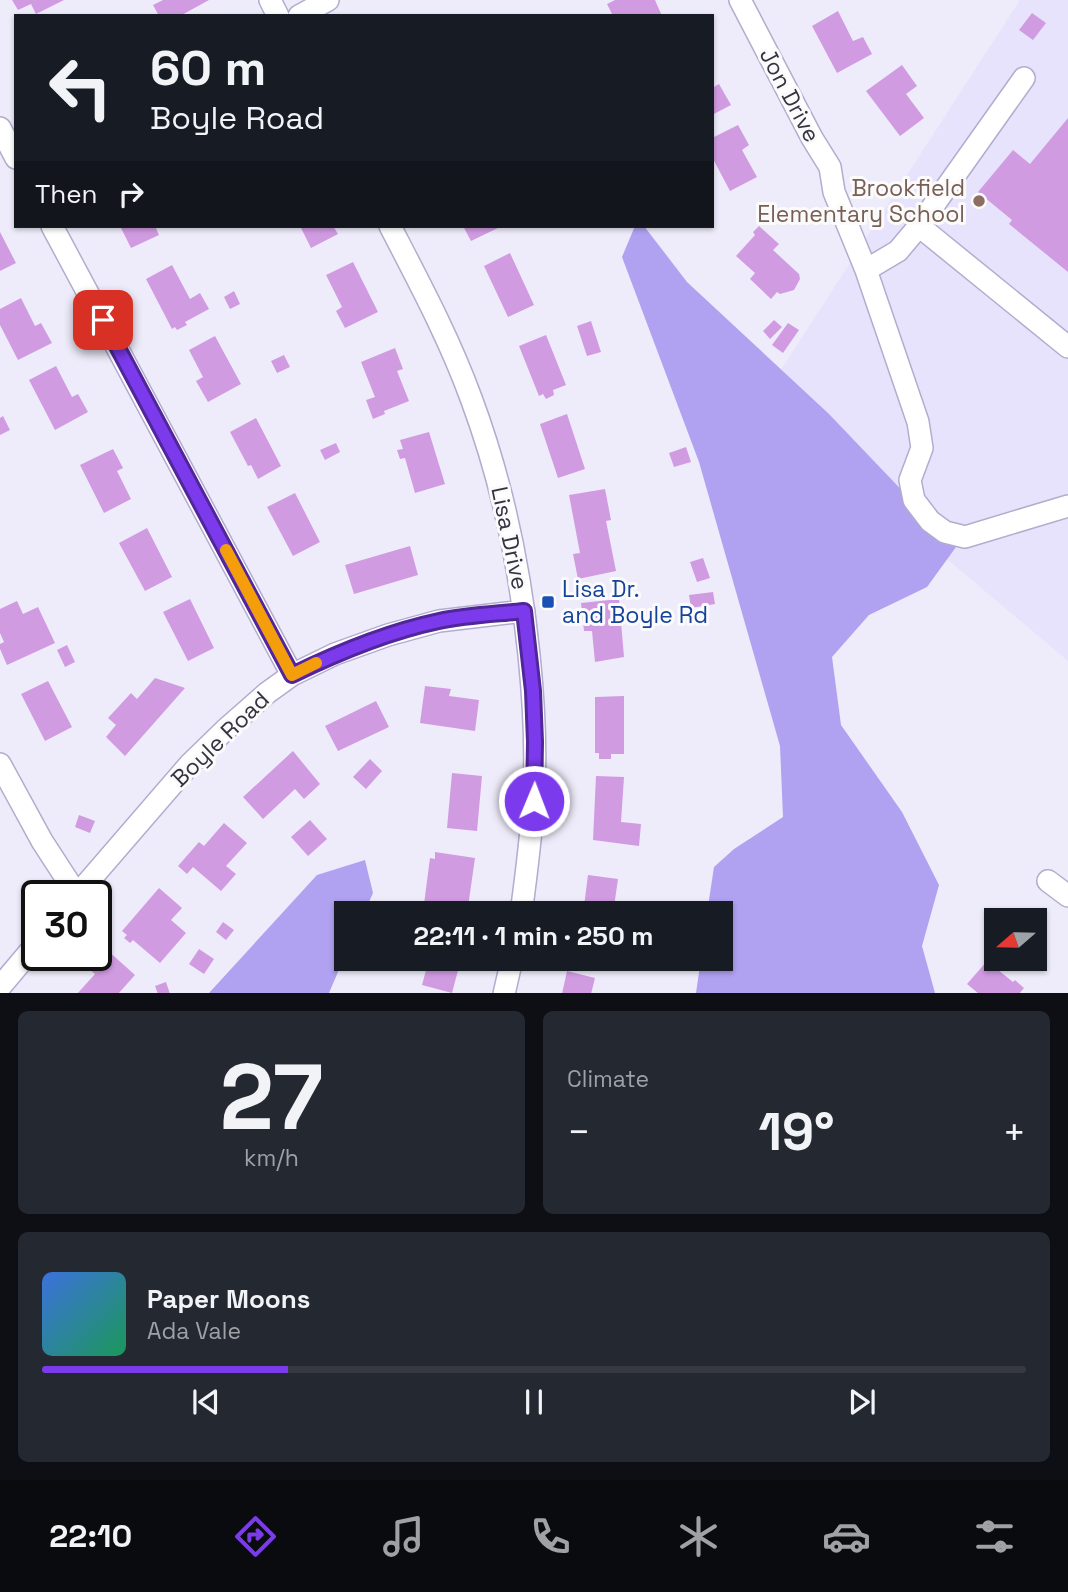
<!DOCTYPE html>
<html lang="en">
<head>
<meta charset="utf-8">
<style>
	body { margin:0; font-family:"Space Grotesk",sans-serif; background:#242831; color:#f1f3f6; height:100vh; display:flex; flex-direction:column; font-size:26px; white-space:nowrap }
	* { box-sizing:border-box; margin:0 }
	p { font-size:23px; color:#9ea1a6 }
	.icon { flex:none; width:38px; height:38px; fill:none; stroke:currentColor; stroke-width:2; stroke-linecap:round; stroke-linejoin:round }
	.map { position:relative; height:993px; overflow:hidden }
	.panel { display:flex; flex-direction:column; gap:18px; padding:18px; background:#0d0f14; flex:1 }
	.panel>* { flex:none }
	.hud { position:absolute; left:14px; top:14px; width:700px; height:214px; border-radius:0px; box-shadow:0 2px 5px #0004; background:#171b24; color:#f1f3f6; overflow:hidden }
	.needle { width:46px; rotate:250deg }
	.controls { position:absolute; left:984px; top:908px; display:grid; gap:14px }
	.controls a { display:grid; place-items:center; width:63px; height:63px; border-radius:0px; background:#171b24; box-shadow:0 2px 5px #0004; font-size:35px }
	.speed { position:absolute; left:21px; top:880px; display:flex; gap:14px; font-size:35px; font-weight:700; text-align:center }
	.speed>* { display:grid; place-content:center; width:91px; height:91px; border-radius:50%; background:#171b24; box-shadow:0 2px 5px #0004; line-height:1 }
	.speed .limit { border:4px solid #111; border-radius:10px; background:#fff; color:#111 }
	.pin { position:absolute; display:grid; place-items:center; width:60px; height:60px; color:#fff; margin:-30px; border-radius:14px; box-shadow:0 4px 10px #0006 }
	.me { position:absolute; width:77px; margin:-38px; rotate:1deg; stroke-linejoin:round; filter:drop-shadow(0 0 5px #0008) }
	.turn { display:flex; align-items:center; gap:24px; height:147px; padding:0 21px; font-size:32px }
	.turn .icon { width:91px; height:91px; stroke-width:2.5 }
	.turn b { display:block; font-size:49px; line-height:60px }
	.then { display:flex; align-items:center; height:66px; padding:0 21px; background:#0003; gap:14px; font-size:26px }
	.big { font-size:52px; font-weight:800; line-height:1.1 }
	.panel .card { flex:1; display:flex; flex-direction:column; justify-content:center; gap:10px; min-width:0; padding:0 24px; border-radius:10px; background:#242831 }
	.panel .dial { align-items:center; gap:0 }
	.dial b { font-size:91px; line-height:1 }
	.song { display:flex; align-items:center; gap:21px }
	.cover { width:84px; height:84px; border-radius:10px; background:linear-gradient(135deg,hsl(220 70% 55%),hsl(150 70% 35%)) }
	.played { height:7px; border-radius:4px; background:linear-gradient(90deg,#7c3aed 25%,#363941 25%) }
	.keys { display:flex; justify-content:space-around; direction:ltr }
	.heat { display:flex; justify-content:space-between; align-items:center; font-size:38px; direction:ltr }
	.panel .tiles { flex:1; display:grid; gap:18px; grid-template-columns:1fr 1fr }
	.card:last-child { grid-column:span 2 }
	.trip { position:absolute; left:334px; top:901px; width:399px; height:70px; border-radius:0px; background:#171b24; box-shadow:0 2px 5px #0004; font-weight:800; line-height:70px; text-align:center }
	.menu { display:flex; height:112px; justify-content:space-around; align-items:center; background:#090b0e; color:#9ea1a6 }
	.menu .icon { width:49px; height:49px }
	.menu .active { color:#7c3aed }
	.menu b { font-size:32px; color:#f1f3f6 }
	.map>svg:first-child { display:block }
</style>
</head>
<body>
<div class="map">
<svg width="1068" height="994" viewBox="0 0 1068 994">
	<rect width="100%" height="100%" fill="#eeecfa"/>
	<path fill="#e7e3fd" d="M 1020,0 L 1068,0 L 1068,661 L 760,402 Z"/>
	<path fill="#b1a1f1" d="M 635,226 L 644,226 L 687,282 L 829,414 L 956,547 L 927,587 L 869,615 L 832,657 L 841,725 L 902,812 L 939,885 L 922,946 L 935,993 L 696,993 L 701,959 L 721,959 L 721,914 L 707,913 L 714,867 L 734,849 L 783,817 L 780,746 L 699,462 L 622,257 Z
		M 365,860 L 373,893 L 364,913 L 346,914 L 346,953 L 329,993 L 209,993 L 317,875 Z"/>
	<path fill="#d19be2" d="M 12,0 L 64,0 L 36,14 L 31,4 L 18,10 Z
		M 163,0 L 209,0 L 180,16 L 159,16 L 153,5 Z
		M 615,0 L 655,0 L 662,16 L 613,16 L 607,4 Z
		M 838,11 L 853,41 L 863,37 L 872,54 L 837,73 L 812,26 Z
		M 1032,13 L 1046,23 L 1033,40 L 1019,30 Z
		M 902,65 L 917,86 L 906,94 L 924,118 L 900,136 L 866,91 Z
		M 719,84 L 731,105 L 712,115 L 712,88 Z
		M 1068,118 L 1068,272 L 1009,224 L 1012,220 L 978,192 L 1013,150 L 1030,164 Z
		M 738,125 L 749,145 L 742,150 L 757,177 L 730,191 L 712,157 L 712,138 Z
		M 120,226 L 155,226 L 159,235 L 131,248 Z
		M 300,226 L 333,226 L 338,234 L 311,248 Z
		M 463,226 L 502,226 L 471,241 Z
		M 759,226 L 779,244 L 773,250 L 799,274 L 800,279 L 794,290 L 780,294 L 777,292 L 771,299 L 750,279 L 755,273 L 736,256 L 755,235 L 753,232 Z
		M 0,232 L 16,263 L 0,271 Z
		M 510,253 L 534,305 L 508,317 L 484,266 Z
		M 353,262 L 378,312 L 345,328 L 336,311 L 342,307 L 326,275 Z
		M 172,265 L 190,299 L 200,293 L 209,309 L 185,322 L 187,325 L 177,330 L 175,327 L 172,329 L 146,279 Z
		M 234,291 L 240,304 L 230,309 L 224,297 Z
		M 21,298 L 35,326 L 41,323 L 52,343 L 18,360 L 0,325 L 0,309 Z
		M 774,320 L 782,327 L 770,339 L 763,331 Z
		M 591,321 L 601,352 L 587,356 L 577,326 Z
		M 788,323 L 799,330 L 783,353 L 772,345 Z
		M 546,335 L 566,385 L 553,390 L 554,395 L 546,399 L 543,394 L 539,396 L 519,346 Z
		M 215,336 L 241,384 L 208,402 L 196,381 L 203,377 L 189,350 Z
		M 395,348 L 403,369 L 397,371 L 409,401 L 384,411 L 385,414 L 373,419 L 366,400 L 375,397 L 361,362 Z
		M 284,355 L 290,367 L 277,373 L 271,361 Z
		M 56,366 L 72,397 L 78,394 L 88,412 L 55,430 L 29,380 Z
		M 567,414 L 585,469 L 558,478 L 540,424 Z
		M 3,416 L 10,430 L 0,435 L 0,418 Z
		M 256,418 L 281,466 L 258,479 L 251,465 L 248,466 L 230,432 Z
		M 429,432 L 445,484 L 415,493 L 405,458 L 400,459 L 397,450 L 403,449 L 400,440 Z
		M 336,443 L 340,452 L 325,460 L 320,450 Z
		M 686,447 L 691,462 L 674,467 L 669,453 Z
		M 113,449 L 123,468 L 117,471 L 131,499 L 104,513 L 80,465 Z
		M 605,489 L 611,520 L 606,521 L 616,571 L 578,579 L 573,554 L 580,553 L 569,495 Z
		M 295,493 L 320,542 L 293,556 L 267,507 Z
		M 147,528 L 172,577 L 145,591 L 119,543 Z
		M 410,546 L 418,575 L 354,594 L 345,565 Z
		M 703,558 L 710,578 L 697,582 L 690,562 Z
		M 713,592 L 715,604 L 691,608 L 689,595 Z
		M 190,599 L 214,648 L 188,661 L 163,612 Z
		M 619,599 L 624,657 L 595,662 L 592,631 L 584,631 L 581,603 Z
		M 17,601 L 23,614 L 38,607 L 55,643 L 7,665 L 0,649 L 0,644 L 4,642 L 0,633 L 0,609 Z
		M 67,645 L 75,662 L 65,667 L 57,650 Z
		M 155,678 L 185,688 L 125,756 L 106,737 L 116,725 L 108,718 L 131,693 L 137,699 Z
		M 48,681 L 72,727 L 45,741 L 21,694 Z
		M 425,686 L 451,689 L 449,696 L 479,700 L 475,731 L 420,723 Z
		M 624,696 L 624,754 L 611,754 L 611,759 L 599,759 L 599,753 L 595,753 L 595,697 Z
		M 376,701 L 389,727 L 338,751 L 325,726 Z
		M 293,751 L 320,784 L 304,799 L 295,789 L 263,819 L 243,797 Z
		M 370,759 L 382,771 L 366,789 L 353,777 Z
		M 452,773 L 482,776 L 477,831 L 447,828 Z
		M 596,776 L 624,777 L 621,822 L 641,824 L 639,846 L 593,840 Z
		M 79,815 L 95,821 L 90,833 L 75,827 Z
		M 310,820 L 327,839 L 308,856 L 291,837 Z
		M 224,823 L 247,843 L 226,866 L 236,874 L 221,891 L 193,867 L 187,874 L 178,866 L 199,842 L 204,846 Z
		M 435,852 L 475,858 L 467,914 L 427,909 L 428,905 L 424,904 L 430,858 L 435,859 Z
		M 588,875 L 618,879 L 613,914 L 575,914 L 576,905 L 584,906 Z
		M 159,888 L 182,908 L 171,920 L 186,933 L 160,963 L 133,940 L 130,943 L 124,938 L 127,935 L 122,931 Z
		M 223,922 L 234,930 L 226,940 L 216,932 Z
		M 106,949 L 135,975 L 118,994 L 77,994 L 95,974 L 89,969 Z
		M 199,949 L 214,959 L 204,974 L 189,964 Z
		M 429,959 L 461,959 L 452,993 L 422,985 Z
		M 987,961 L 1013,982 L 1015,980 L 1024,988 L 1019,994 L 979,994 L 967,984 Z
		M 567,971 L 595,978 L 591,994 L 562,994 Z
		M 166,982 L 170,994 L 158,994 L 155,986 Z"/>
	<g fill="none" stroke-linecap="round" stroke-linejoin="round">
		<defs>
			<path id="minor" d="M 270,0 L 278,16
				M 740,0 L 812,138 L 830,167 L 834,192 L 866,270 L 918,422 L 922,448 L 910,480 L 914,500 L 930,521 L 945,532 L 965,537 L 1068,506
				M 299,16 L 328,0
				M 0,128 L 16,158
				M 52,226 L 292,675
				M 390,226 C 419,282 449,338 471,398 C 502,481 520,567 529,655 C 534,704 537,754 533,803 C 531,840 526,877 521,914
				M 919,226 L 1024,78
				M 866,270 L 898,251 L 919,226 L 1068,347
				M 0,764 L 42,841 L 77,895
				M 1048,881 L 1068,896
				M 76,896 L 190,764 L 225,730 L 267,693 L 292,675 L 335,654 L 388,635 L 439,621 L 524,611
				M 0,987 L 37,943
				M 504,994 L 512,959"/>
		</defs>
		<use href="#minor" stroke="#b2acce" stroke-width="24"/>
		<use href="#minor" stroke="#fff" stroke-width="21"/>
	</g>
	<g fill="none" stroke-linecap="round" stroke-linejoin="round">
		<defs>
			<path id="route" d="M 103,320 L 292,675 C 339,652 387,632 439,621 C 467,615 496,614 524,611 L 533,691 L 535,742 L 534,801"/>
		</defs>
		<use href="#route" stroke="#51269a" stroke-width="18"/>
		<use href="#route" stroke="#7c3aed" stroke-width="12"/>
		<path stroke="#f59e0b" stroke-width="12" d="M 226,550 L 292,675 L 316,663"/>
	</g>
	<circle fill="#8d6e63" stroke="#fbfbfb" stroke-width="2.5" cx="979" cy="201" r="7"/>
	<rect fill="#1a4fb4" stroke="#fbfbfb" stroke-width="2.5" x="541" y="595" width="14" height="14" rx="3.5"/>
	<g text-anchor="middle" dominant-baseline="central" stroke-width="6" stroke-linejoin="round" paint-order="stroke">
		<g font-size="23" fill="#363341" stroke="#fbfbfb">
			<text transform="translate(790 95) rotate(62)">Jon Drive</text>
			<text transform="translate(510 538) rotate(78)">Lisa Drive</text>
			<text transform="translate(220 739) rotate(-44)">Boyle Road</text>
		</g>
		<g font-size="23" fill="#785e54" stroke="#fbfbfb" text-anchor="end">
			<text x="965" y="188">Brookfield<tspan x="965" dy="26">Elementary School</tspan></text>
		</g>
		<g font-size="23" fill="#164399" stroke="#fbfbfb" text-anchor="start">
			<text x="562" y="589">Lisa Dr.<tspan x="562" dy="26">and Boyle Rd</tspan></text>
		</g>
	</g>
</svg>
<div class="controls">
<a><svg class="needle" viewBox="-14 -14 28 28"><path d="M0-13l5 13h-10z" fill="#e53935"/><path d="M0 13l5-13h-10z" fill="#9ea1a6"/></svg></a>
</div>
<div class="speed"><div class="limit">30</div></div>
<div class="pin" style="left:103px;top:320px;background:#d93025"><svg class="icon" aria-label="arrive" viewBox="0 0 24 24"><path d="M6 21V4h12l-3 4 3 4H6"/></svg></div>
<svg class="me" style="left:534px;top:801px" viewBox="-20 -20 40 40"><circle r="17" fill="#7c3aed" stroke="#fff" stroke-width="3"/><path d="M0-11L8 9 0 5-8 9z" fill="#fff"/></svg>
<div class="trip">22:11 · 1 min · 250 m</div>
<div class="hud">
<div class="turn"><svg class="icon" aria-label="left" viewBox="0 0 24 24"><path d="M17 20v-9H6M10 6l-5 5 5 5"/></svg><div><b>60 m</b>Boyle Road</div></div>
<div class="then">Then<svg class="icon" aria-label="right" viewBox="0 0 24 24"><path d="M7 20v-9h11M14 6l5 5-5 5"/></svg></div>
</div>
</div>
<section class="panel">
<div class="tiles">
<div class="card dial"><b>27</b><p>km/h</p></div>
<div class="card"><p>Climate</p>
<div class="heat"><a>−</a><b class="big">19°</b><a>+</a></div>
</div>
<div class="card">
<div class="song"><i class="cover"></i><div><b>Paper Moons</b><p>Ada Vale</p></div></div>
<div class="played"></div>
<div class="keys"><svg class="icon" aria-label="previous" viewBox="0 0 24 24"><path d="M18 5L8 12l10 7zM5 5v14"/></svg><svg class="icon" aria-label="pause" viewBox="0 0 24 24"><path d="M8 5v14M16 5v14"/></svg><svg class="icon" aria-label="next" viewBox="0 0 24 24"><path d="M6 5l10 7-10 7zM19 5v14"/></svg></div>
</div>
</div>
</section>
<nav class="menu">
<b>22:10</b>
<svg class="icon active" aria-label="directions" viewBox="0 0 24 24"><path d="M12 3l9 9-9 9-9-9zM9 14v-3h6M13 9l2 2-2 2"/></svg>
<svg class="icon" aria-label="music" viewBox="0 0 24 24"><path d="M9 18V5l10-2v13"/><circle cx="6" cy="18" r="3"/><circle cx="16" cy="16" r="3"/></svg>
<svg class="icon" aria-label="phone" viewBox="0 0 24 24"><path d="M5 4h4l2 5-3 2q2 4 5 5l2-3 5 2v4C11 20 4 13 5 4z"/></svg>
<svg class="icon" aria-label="climate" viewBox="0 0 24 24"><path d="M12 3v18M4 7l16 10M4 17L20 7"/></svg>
<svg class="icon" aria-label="car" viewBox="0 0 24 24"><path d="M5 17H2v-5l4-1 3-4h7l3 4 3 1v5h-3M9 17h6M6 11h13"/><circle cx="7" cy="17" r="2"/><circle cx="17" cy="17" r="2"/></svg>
<svg class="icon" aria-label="filters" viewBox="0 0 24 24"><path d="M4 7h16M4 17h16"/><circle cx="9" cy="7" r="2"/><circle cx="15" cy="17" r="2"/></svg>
</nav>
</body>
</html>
